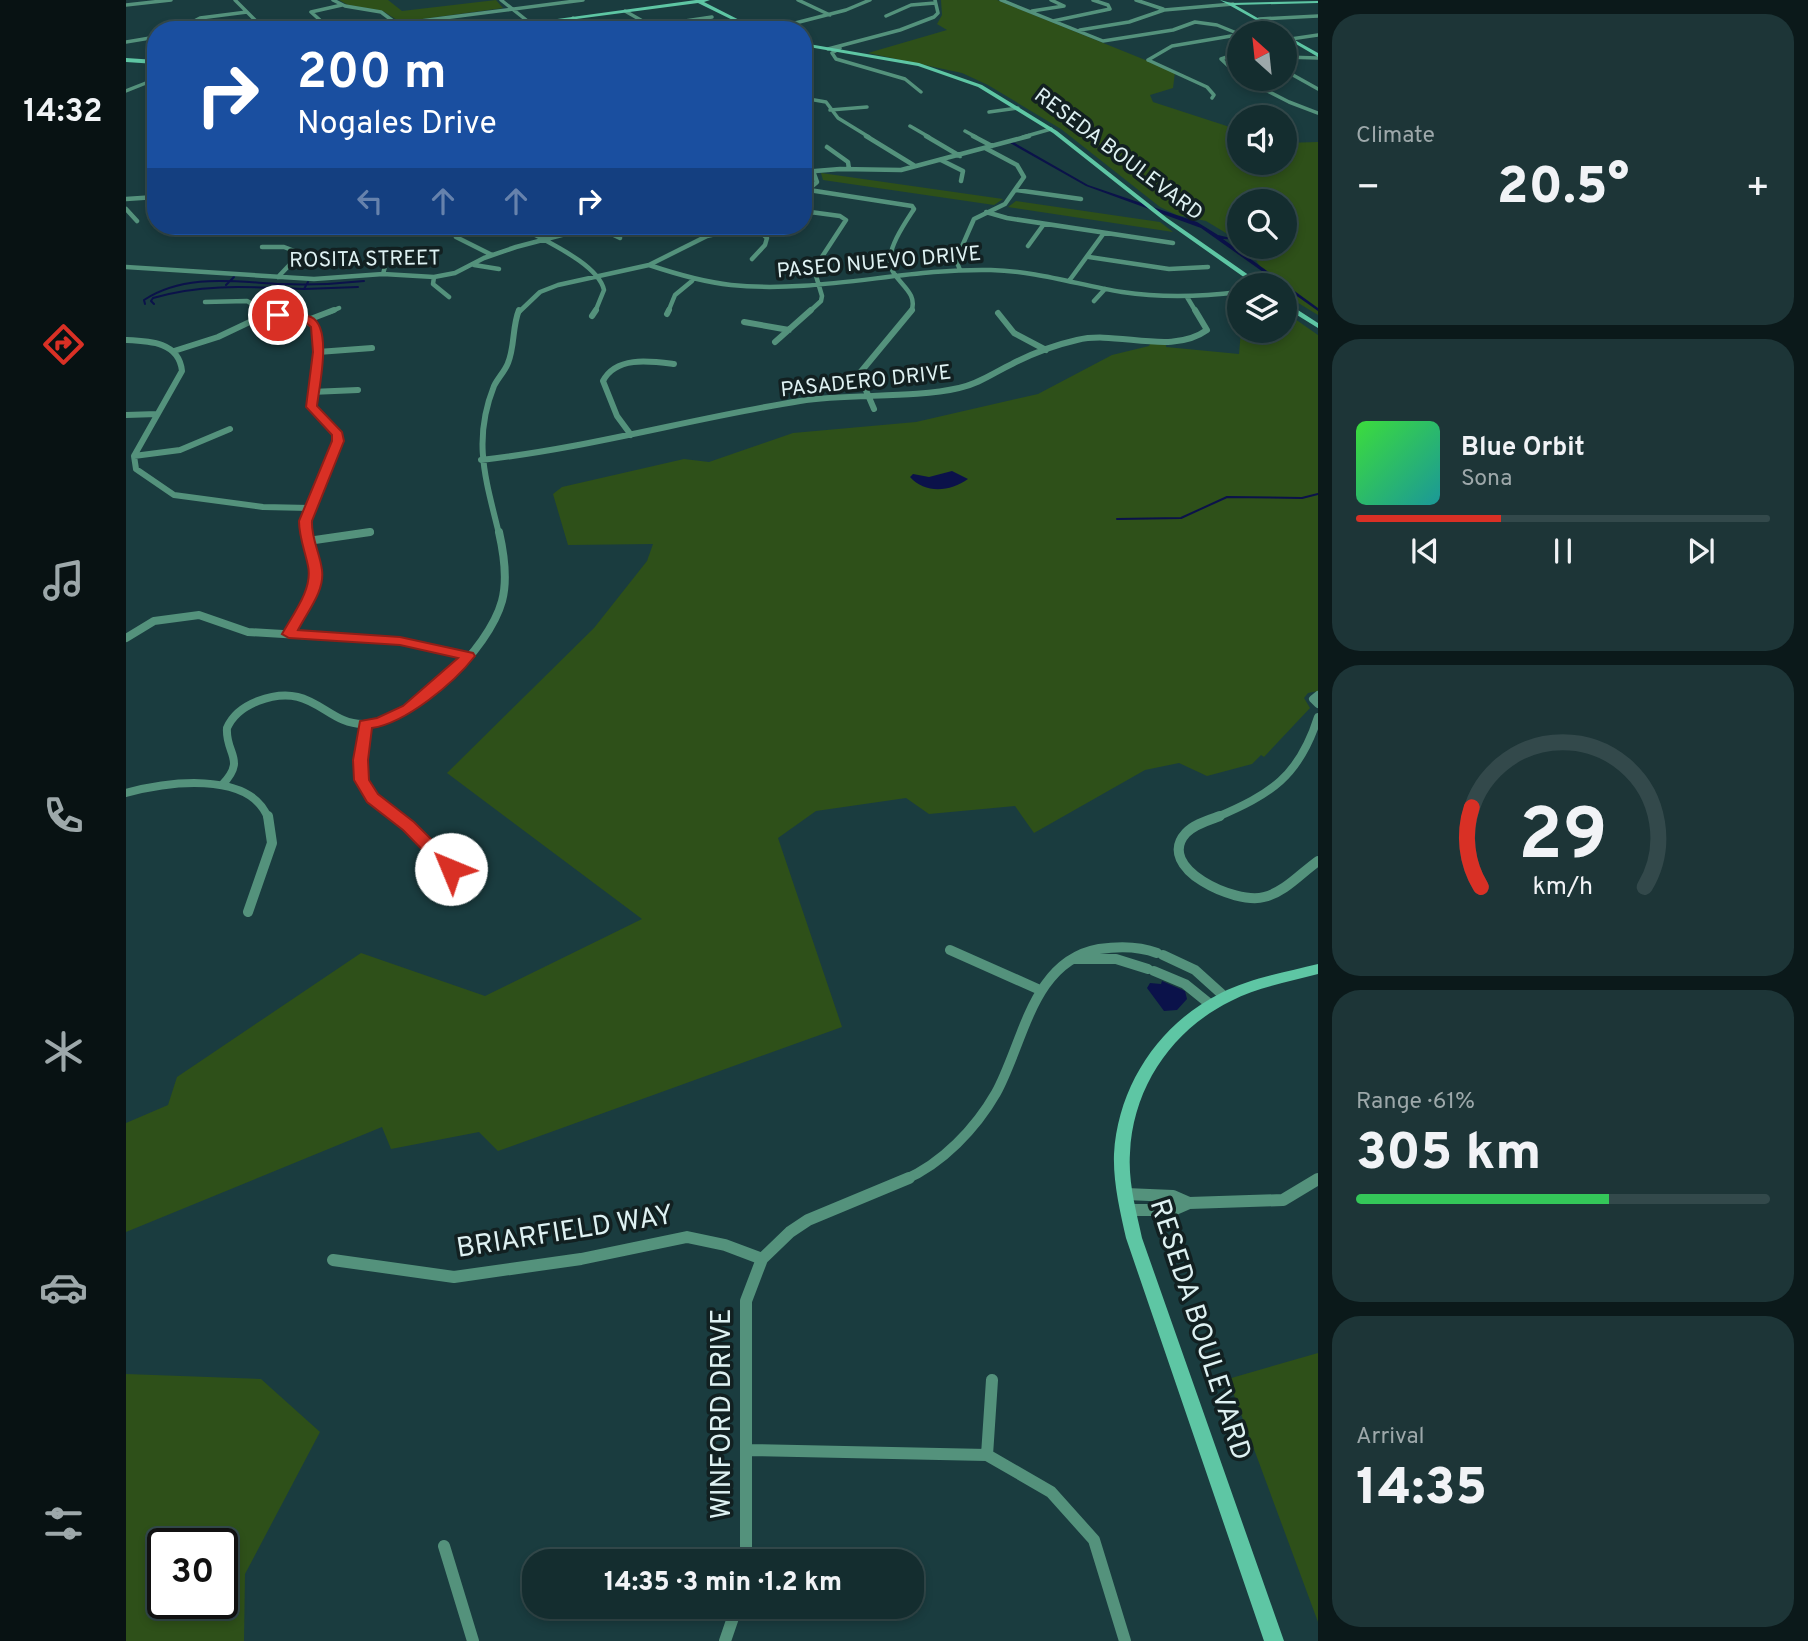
<!DOCTYPE html>
<html lang="en">
<head>
<meta charset="utf-8">
<style>
	body { margin:0; font-family:Overpass,sans-serif; background:#1d3537; color:#f1f3f6; height:100vh; display:flex; flex-direction:column; font-size:26px; white-space:nowrap }
	* { box-sizing:border-box; margin:0 }
	p { font-size:23px; color:#9da8aa }
	.icon { flex:none; width:38px; height:38px; fill:none; stroke:currentColor; stroke-width:2; stroke-linecap:round; stroke-linejoin:round }
	.map { position:relative; flex:1; overflow:hidden }
	.details { display:flex; flex-direction:column; gap:14px; padding:14px; background:#0b191a; width:490px }
	.details>* { flex:none }
	.banner { position:absolute; left:21px; top:21px; width:665px; height:214px; border-radius:28px; box-shadow:0 4px 10px #0003,0 0 0 2px #33494b; background:#1a4fa0; color:#fff; overflow:hidden }
	.needle { width:46px; rotate:333deg }
	.tools { position:absolute; left:1101px; top:21px; display:grid; gap:14px }
	.tools a { display:grid; place-items:center; width:70px; height:70px; border-radius:50%; background:#142d2f; box-shadow:0 4px 10px #0003,0 0 0 2px #33494b; font-size:35px }
	.speed { position:absolute; left:21px; top:1528px; display:flex; gap:14px; font-size:35px; font-weight:700; text-align:center }
	.speed>* { display:grid; place-content:center; width:91px; height:91px; border-radius:50%; background:#142d2f; box-shadow:0 4px 10px #0003,0 0 0 2px #33494b; line-height:1 }
	.speed .limit { border:4px solid #111; border-radius:10px; background:#fff; color:#111 }
	.pin { position:absolute; display:grid; place-items:center; width:60px; height:60px; color:#fff; margin:-30px; border:4px solid #fff; border-radius:50%; box-shadow:0 2px 7px #0007 }
	.me { position:absolute; width:77px; margin:-38px; rotate:315deg; stroke-linejoin:round; filter:drop-shadow(0 0 5px #0008) }
	.turn { display:flex; align-items:center; gap:24px; height:147px; padding:0 35px; font-size:32px }
	.turn .icon { width:91px; height:91px; stroke-width:2.5 }
	.turn b { display:block; font-size:49px; line-height:60px }
	.lanes { display:flex; align-items:center; height:66px; padding:0 35px; background:#0003; justify-content:center; gap:35px; direction:ltr }
	.lanes .off { opacity:.35 }
	.big { font-size:52px; font-weight:800; line-height:1.1 }
	.details .card { flex:1; display:flex; flex-direction:column; justify-content:center; gap:10px; min-width:0; padding:0 24px; border-radius:28px; background:#1d3537 }
	.details .dial { align-items:center; gap:0 }
	.dial svg { height:182px; overflow:visible; fill:none; stroke:#33494b; stroke-width:7; stroke-linecap:round; text-anchor:middle }
	.dial text { fill:#f1f3f6; stroke:none }
	.song { display:flex; align-items:center; gap:21px }
	.cover { width:84px; height:84px; border-radius:10px; background:linear-gradient(135deg,hsl(120 70% 55%),hsl(180 70% 35%)) }
	.played { height:7px; border-radius:4px; background:linear-gradient(90deg,#d93025 35%,#33494b 35%) }
	.keys { display:flex; justify-content:space-around; direction:ltr }
	.heat { display:flex; justify-content:space-between; align-items:center; font-size:38px; direction:ltr }
	.charge { height:10px; border-radius:5px; background:linear-gradient(90deg,#34c759 61%,#33494b 0) }
	.trip { position:absolute; left:396px; top:1549px; width:402px; height:70px; border-radius:28px; background:#142d2f; box-shadow:0 4px 10px #0003,0 0 0 2px #33494b; font-weight:800; line-height:70px; text-align:center }
	main { display:flex; flex:1; min-height:0 }
	.menu { display:flex; flex-direction:column; width:126px; justify-content:space-around; align-items:center; background:#081213; color:#9da8aa }
	.menu .icon { width:49px; height:49px }
	.menu .selected { color:#d93025 }
	.menu b { font-size:32px; color:#f1f3f6 }
	.map>svg:first-child { display:block }
</style>
</head>
<body>
<main>
<nav class="menu">
<b>14:32</b>
<svg class="icon selected" aria-label="directions" viewBox="0 0 24 24"><path d="M12 3l9 9-9 9-9-9zM9 14v-3h6M13 9l2 2-2 2"/></svg>
<svg class="icon" aria-label="music" viewBox="0 0 24 24"><path d="M9 18V5l10-2v13"/><circle cx="6" cy="18" r="3"/><circle cx="16" cy="16" r="3"/></svg>
<svg class="icon" aria-label="phone" viewBox="0 0 24 24"><path d="M5 4h4l2 5-3 2q2 4 5 5l2-3 5 2v4C11 20 4 13 5 4z"/></svg>
<svg class="icon" aria-label="climate" viewBox="0 0 24 24"><path d="M12 3v18M4 7l16 10M4 17L20 7"/></svg>
<svg class="icon" aria-label="car" viewBox="0 0 24 24"><path d="M5 17H2v-5l4-1 3-4h7l3 4 3 1v5h-3M9 17h6M6 11h13"/><circle cx="7" cy="17" r="2"/><circle cx="17" cy="17" r="2"/></svg>
<svg class="icon" aria-label="filters" viewBox="0 0 24 24"><path d="M4 7h16M4 17h16"/><circle cx="9" cy="7" r="2"/><circle cx="15" cy="17" r="2"/></svg>
</nav>
<div class="map">
<svg width="1192" height="1641" viewBox="0 0 1192 1641">
	<rect width="100%" height="100%" fill="#1a3c3f"/>
	<path fill="#2e5019" fill-rule="evenodd" d="M 213,0 L 262,0 L 276,11 L 370,0 L 377,8 L 274,22 L 257,11 L 222,5 Z
		M 815,0 L 871,0 L 1049,72 L 1047,88 L 1024,95 L 1027,102 L 1113,130 L 1113,163 L 1158,163 L 1159,143 L 1192,142 L 1192,315 L 1159,295 L 1158,285 L 1145,285 L 1122,247 L 1158,247 L 1158,201 L 1113,201 L 1113,241 L 1080,221 L 1051,215 L 1034,207 L 935,129 L 862,85 L 836,73 L 742,53 L 821,30 L 811,24 L 816,15 Z
		M 695,173 L 877,199 L 868,205 L 697,180 Z
		M 890,201 L 1034,222 L 1047,232 L 882,207 Z
		M 1159,312 L 1192,335 L 1192,691 L 1182,693 L 1178,698 L 1184,708 L 1138,757 L 1135,755 L 1126,764 L 1081,776 L 1053,763 L 1019,770 L 908,833 L 889,806 L 803,814 L 780,798 L 690,811 L 652,838 L 716,1027 L 372,1151 L 353,1132 L 265,1149 L 256,1127 L 0,1232 L 0,1123 L 42,1105 L 51,1077 L 235,953 L 359,996 L 516,919 L 321,773 L 468,628 L 521,561 L 527,544 L 442,545 L 427,494 L 436,487 L 558,459 L 583,462 L 667,433 L 790,422 L 912,394 L 986,355 L 1023,346 L 1025,342 L 1040,344 L 1040,347 L 1113,354 L 1115,331 L 1158,331 Z
		M 1192,1353 L 1192,1622 L 1102,1379 Z
		M 0,1374 L 135,1379 L 194,1432 L 119,1574 L 118,1641 L 0,1641 ZM 37,1544 L 96,1544 L 96,1603 L 37,1603 Z"/>
	<path fill="#0b124a" d="M 887,142 L 962,185 L 1071,222 L 1092,235 L 1113,240 L 1097,239 L 1192,308 L 1192,311 L 1075,228 L 960,186 L 884,143 Z
		M 826,471 L 842,479 C 824,492 799,494 784,477 L 787,474 L 803,477 Z
		M 1036,981 L 1059,991 L 1061,999 L 1051,1010 L 1038,1011 L 1021,988 L 1024,983 L 1035,984 Z"/>
	<g fill="none" stroke-linecap="round" stroke-linejoin="round">
		<path stroke="#0b124a" stroke-width="2" d="M 100,285 L 108,277
			M 178,289 L 232,287
			M 19,304 L 18,300 C 60,273 109,282 156,284 C 183,285 211,284 238,281
			M 28,304 L 25,301 L 27,298 C 77,283 126,287 178,289 L 182,282
			M 991,519 L 1055,518 L 1101,497 L 1176,498 L 1192,494"/>
		<path stroke="#54927c" stroke-width="3.5" d="M 109,0 L 139,30
			M 207,0 L 219,6 L 255,12 L 279,30
			M 375,0 L 404,23
			M 672,0 L 704,15
			M 875,0 L 977,41 L 1047,30 L 1069,22 L 1091,25 L 1113,34
			M 925,0 L 938,6
			M 967,0 L 982,5 L 984,9
			M 1010,0 L 1037,9
			M 0,5 L 45,0
			M 499,11 L 527,27
			M 906,11 L 938,6
			M 760,16 L 785,5 L 809,3
			M 447,18 L 466,30
			M 1133,19 L 1192,16
			M 927,21 L 984,9
			M 271,24 L 457,0
			M 525,26 L 586,17
			M 51,30 L 74,18 L 121,12
			M 205,30 L 185,12 L 216,5
			M 642,30 L 720,10 L 744,0
			M 954,30 L 1003,22 L 1038,10 L 1107,4
			M 1158,40 L 1192,35
			M 0,42 L 30,37
			M 714,48 L 706,53 L 710,59 L 779,79 L 795,92
			M 702,49 L 774,30 L 808,17 L 812,13 L 809,0
			M 1113,53 L 1095,59 L 1113,76
			M 1158,57 L 1192,58
			M 1022,60 L 1046,46 L 1111,35
			M 1022,60 L 1081,87 L 1088,95 L 1086,98
			M 1158,70 L 1192,89
			M 677,74 L 685,79 L 685,83
			M 1118,79 L 1163,102 L 1192,113
			M 0,91 L 30,79
			M 677,98 L 700,102 L 712,118 L 743,137
			M 704,110 L 741,107
			M 863,112 L 892,108
			M 677,114 L 677,117
			M 784,126 L 803,137
			M 839,131 L 850,137
			M 897,137 L 925,129"/>
		<path stroke="#54927c" stroke-width="4.5" d="M 740,136 L 789,166
			M 800,136 L 834,156
			M 847,136 L 866,146
			M 701,147 L 722,162 L 723,169
			M 815,160 L 837,171 L 835,181
			M 677,172 L 714,169 L 775,170 L 903,136
			M 683,190 L 786,206 L 788,209 C 779,223 762,247 764,264 C 767,282 794,291 785,312
			M 890,190 L 955,199
			M 677,194 L 691,182 L 687,171
			M 0,199 L 30,197
			M 0,209 L 11,221
			M 677,211 L 714,216 L 720,220 L 688,269 L 696,296 L 695,301 L 683,312
			M 860,212 L 881,218 L 1047,243
			M 393,226 C 416,240 472,263 478,290 L 469,312
			M 469,226 L 494,238
			M 330,237 L 366,255
			M 902,246 L 918,224
			M 136,247 L 158,247 L 171,252 L 172,256 L 152,277
			M 963,257 L 1043,269 L 1082,267
			M 626,259 L 639,245 L 641,238 L 628,226
			M 348,265 L 373,269
			M 523,265 C 550,274 577,282 605,285 C 692,294 779,268 865,270 C 910,271 953,285 996,292 C 1035,298 1074,297 1113,292
			M 0,267 L 188,279 L 257,274 L 308,277 L 329,273 L 358,258 L 390,247 L 470,226
			M 834,270 L 830,260 L 848,219 L 879,204 L 898,177 L 891,165 L 859,148
			M 257,274 L 263,252
			M 308,277 L 307,284 L 323,297
			M 943,281 L 978,233
			M 1061,297 L 1070,312
			M 968,301 L 979,289
			M 79,302 L 121,301 L 140,312
			M 204,312 L 213,308
			M 393,312 L 414,292 L 432,285 L 523,265 L 581,236 L 625,226
			M 542,312 L 549,295 L 566,281"/>
		<path stroke="#54927c" stroke-width="6" d="M 139,310 L 141,316
			M 872,313 L 888,333 L 920,350
			M 541,314 L 543,310
			M 466,316 L 470,310
			M 182,320 L 208,310
			M 618,322 L 663,330
			M 0,340 C 24,341 53,342 56,371 L 8,456 L 10,469 L 48,495 L 137,507 L 184,508
			M 649,342 L 685,310
			M 48,351 L 92,337 L 132,318 L 172,317 L 189,326 L 192,352 L 185,407 L 212,434 L 212,441 L 179,521 L 182,534
			M 192,352 L 246,348
			M 185,392 L 232,390
			M 748,409 L 733,374 L 786,310
			M 0,415 L 31,414
			M 505,435 L 491,416 L 477,381 C 490,356 524,361 548,364
			M 8,456 L 54,450 L 104,429
			M 355,460 C 463,448 567,418 674,401 C 725,393 785,399 833,388 C 853,384 869,372 886,364 C 907,353 929,345 951,340 C 992,330 1045,356 1081,330 L 1069,310
			M 232,534 L 245,532
			M 373,534 C 360,480 346,441 368,386 C 372,378 379,371 382,363 C 389,346 386,327 393,310"/>
		<path stroke="#54927c" stroke-width="8" d="M 182,541 L 244,532
			M 163,634 C 189,586 194,587 181,532
			M 0,638 L 28,621 L 73,615 L 122,632 L 274,641 L 342,656
			M 1192,695 L 1187,699 L 1192,704
			M 239,724 C 232,776 230,784 272,818
			M 96,785 C 121,759 99,754 101,728 C 107,714 119,706 132,701 C 187,680 199,725 238,724 C 289,722 363,649 376,601 C 382,579 378,554 373,532
			M 0,793 C 38,782 124,770 142,818
			M 1089,818 C 1145,794 1173,777 1192,717"/>
		<path stroke="#54927c" stroke-width="10" d="M 270,816 L 325,869
			M 1094,816 C 1083,820 1068,824 1060,833 C 1028,868 1110,905 1138,897 C 1159,892 1175,873 1192,861
			M 122,912 L 146,843 L 142,816
			M 824,950 L 914,990
			M 1037,955 L 1069,970 L 1099,997
			M 948,959 L 990,959 L 1022,969
			M 1028,971 L 1059,984 L 1085,1005
			M 778,1180 C 816,1164 850,1128 870,1093 C 898,1042 906,961 973,949 C 993,946 1013,946 1031,953"/>
		<path stroke="#54927c" stroke-width="12" d="M 1000,1194 L 1047,1196 L 1063,1203 L 1047,1210 L 1002,1210
			M 1063,1203 L 1157,1200 L 1192,1179
			M 207,1260 L 328,1277 L 455,1259 L 561,1237 L 599,1245 L 636,1259
			M 621,1450 L 861,1455 L 925,1492 L 968,1540 L 999,1641
			M 861,1455 L 866,1380
			M 318,1546 L 347,1641
			M 620,1561 L 620,1301 L 636,1259 L 664,1232 L 682,1220 L 783,1178
			M 599,1641 L 611,1606"/>
		<path fill="#5ec6a4" fill-rule="evenodd" d="M 570,0 L 584,0 L 578,2 L 633,30 L 627,30 L 572,3 L 367,30 L 352,30 Z
			M 1094,0 L 1105,3 L 1192,1 L 1192,3 L 1109,5 L 1158,33 L 1153,33 Z
			M 1158,34 L 1192,53 L 1192,57 L 1158,37 Z
			M 677,43 L 793,63 L 856,85 L 931,131 L 1041,218 L 1137,285 L 1129,285 L 1037,220 L 927,133 L 852,87 L 792,66 L 677,46 Z
			M 0,58 L 30,60 L 30,64 L 0,62 Z
			M 1158,301 L 1192,323 L 1192,328 L 1158,307 Z
			M 1192,964 L 1192,974 C 1163,982 1132,987 1105,1001 C 1046,1030 1007,1087 1004,1153 C 1002,1182 1010,1210 1016,1238 L 1158,1641 L 1138,1641 L 1000,1238 C 994,1211 987,1182 988,1154 C 992,1085 1034,1023 1095,993 C 1125,978 1160,972 1192,964 Z"/>
	</g>
	<path fill="#d93025" stroke="#8d1f18" stroke-width="2" d="M 152,312 C 162,314 176,313 185,317 C 207,327 193,387 191,406 L 216,432 L 218,441 L 186,521 C 185,538 194,553 196,570 C 199,591 181,612 172,630 L 274,637 L 347,653 L 349,656 C 328,683 280,723 246,728 L 242,760 L 243,780 L 252,794 L 288,822 L 331,865 L 333,869 L 331,873 L 319,873 L 277,830 L 241,802 L 228,780 L 227,760 L 234,721 L 251,718 L 277,706 L 332,658 L 274,645 L 163,638 L 156,634 C 167,614 187,589 182,566 C 179,551 173,537 173,521 L 206,441 L 206,435 L 180,407 L 187,352 L 185,327 L 179,322 L 148,317 L 147,315 Z"/>
	<g text-anchor="middle" dominant-baseline="central" stroke-width="7" stroke-linejoin="round" paint-order="stroke">
		<g font-size="21" fill="#def1f2" stroke="#122021">
			<text transform="translate(992 155) rotate(37)">RESEDA BOULEVARD</text>
			<text transform="translate(239 260) rotate(-1)">ROSITA STREET</text>
			<text transform="translate(753 263) rotate(-5)">PASEO NUEVO DRIVE</text>
			<text transform="translate(740 382) rotate(-6)">PASADERO DRIVE</text>
		</g>
		<g font-size="28" fill="#def1f2" stroke="#122021">
			<text transform="translate(439 1233) rotate(-9)">BRIARFIELD WAY</text>
			<text transform="translate(1073 1330) rotate(72)">RESEDA BOULEVARD</text>
			<text transform="translate(597 1414) rotate(-90)">WINFORD DRIVE</text>
		</g>
	</g>
</svg>
<div class="tools">
<a><svg class="needle" viewBox="-14 -14 28 28"><path d="M0-13l5 13h-10z" fill="#e53935"/><path d="M0 13l5-13h-10z" fill="#9da8aa"/></svg></a>
<a><svg class="icon" aria-label="sound" viewBox="0 0 24 24"><path d="M4 9h4l5-4v14l-5-4H4zM17 9q2 3 0 6"/></svg></a>
<a><svg class="icon" aria-label="search" viewBox="0 0 24 24"><circle cx="10" cy="10" r="6"/><path d="M15 15l6 6"/></svg></a>
<a><svg class="icon" aria-label="layers" viewBox="0 0 24 24"><path d="M12 4l9 5-9 5-9-5zM3 14l9 5 9-5"/></svg></a>
</div>
<div class="speed"><div class="limit">30</div></div>
<div class="pin" style="left:152px;top:315px;background:#d93025"><svg class="icon" aria-label="arrive" viewBox="0 0 24 24"><path d="M6 21V4h12l-3 4 3 4H6"/></svg></div>
<svg class="me" style="left:325px;top:869px" viewBox="-20 -20 40 40"><circle r="19" fill="#fff"/><path d="M0-13L10 11 0 6-10 11z" fill="#d93025"/></svg>
<div class="trip">14:35 · 3 min · 1.2 km</div>
<div class="banner">
<div class="turn"><svg class="icon" aria-label="right" viewBox="0 0 24 24"><path d="M7 20v-9h11M14 6l5 5-5 5"/></svg><div><b>200 m</b>Nogales Drive</div></div>
<div class="lanes"><svg class="icon off" aria-label="left" viewBox="0 0 24 24"><path d="M17 20v-9H6M10 6l-5 5 5 5"/></svg><svg class="icon off" aria-label="ahead" viewBox="0 0 24 24"><path d="M12 20V5M6 11l6-6 6 6"/></svg><svg class="icon off" aria-label="ahead" viewBox="0 0 24 24"><path d="M12 20V5M6 11l6-6 6 6"/></svg><svg class="icon" aria-label="right" viewBox="0 0 24 24"><path d="M7 20v-9h11M14 6l5 5-5 5"/></svg></div>
</div>
</div>
<section class="details">
<div class="card"><p>Climate</p>
<div class="heat"><a>−</a><b class="big">20.5°</b><a>+</a></div>
</div>
<div class="card">
<div class="song"><i class="cover"></i><div><b>Blue Orbit</b><p>Sona</p></div></div>
<div class="played"></div>
<div class="keys"><svg class="icon" aria-label="previous" viewBox="0 0 24 24"><path d="M18 5L8 12l10 7zM5 5v14"/></svg><svg class="icon" aria-label="pause" viewBox="0 0 24 24"><path d="M8 5v14M16 5v14"/></svg><svg class="icon" aria-label="next" viewBox="0 0 24 24"><path d="M6 5l10 7-10 7zM19 5v14"/></svg></div>
</div>
<div class="card dial"><svg viewBox="0 0 100 80">
<path d="M14 69A42 42 0 1 1 86 69"/>
<path d="M14 69A42 42 0 0 1 10 34" stroke="#d93025"/>
<text x="50" y="56" font-size="32" font-weight="700">29</text>
<text x="50" y="72" font-size="11">km/h</text>
</svg></div>
<div class="card"><p>Range · 61%</p><b class="big">305 km</b><div class="charge"></div></div>
<div class="card"><p>Arrival</p><b class="big">14:35</b></div>
</section>
</main>
</body>
</html>
